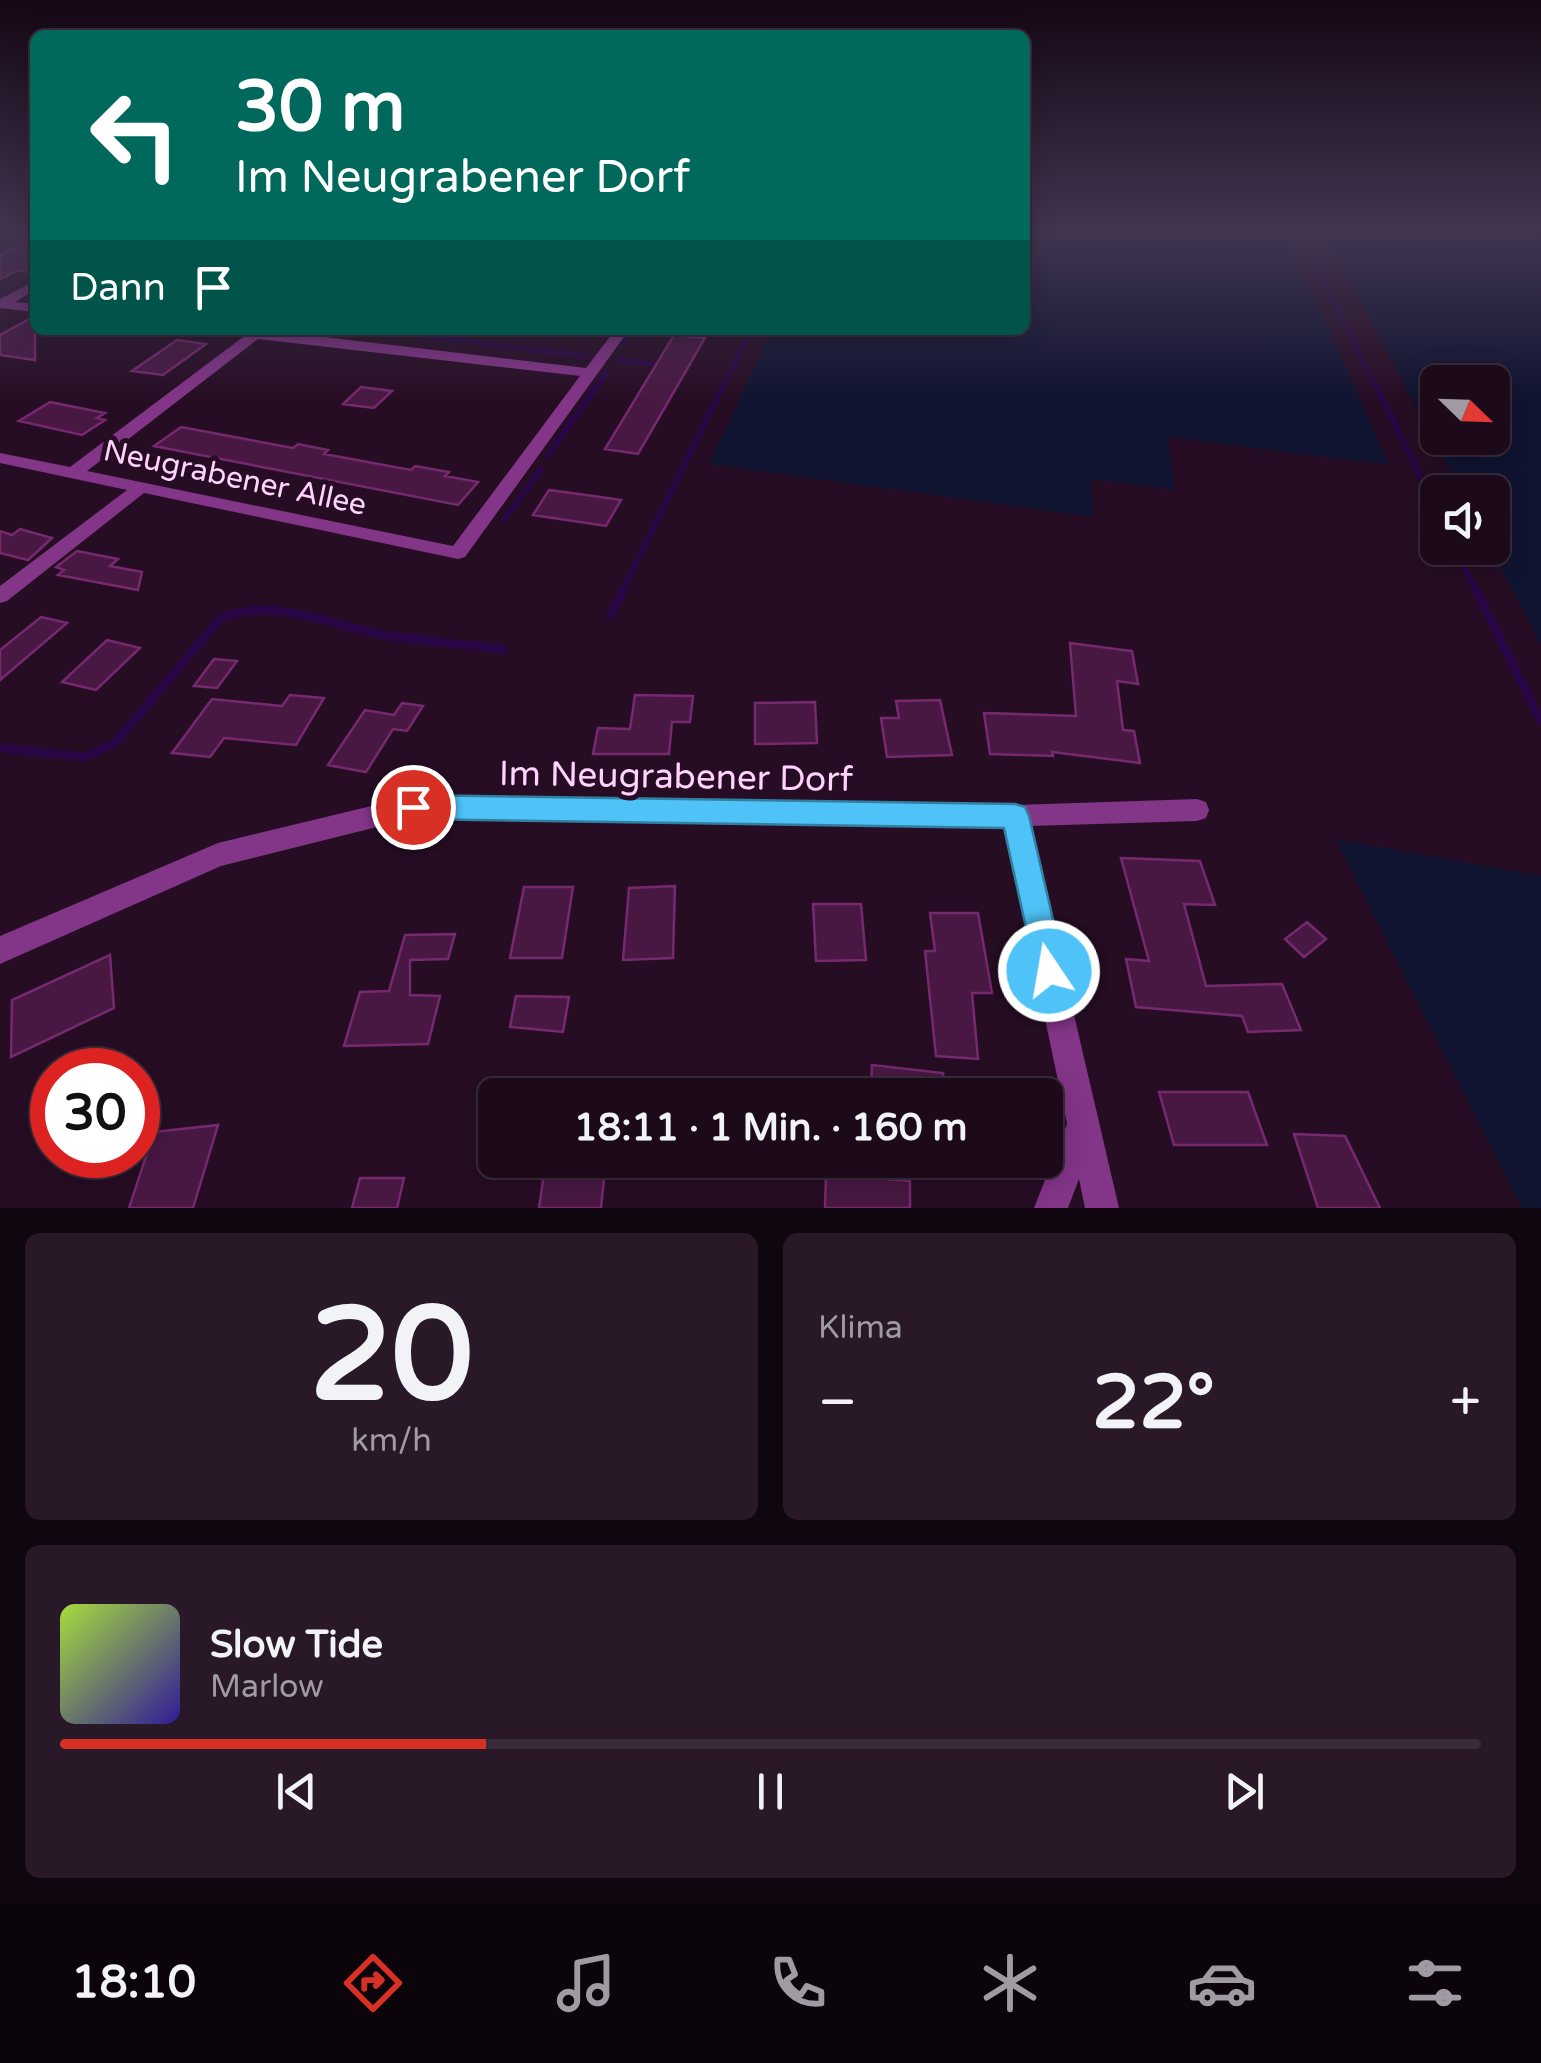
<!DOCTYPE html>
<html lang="de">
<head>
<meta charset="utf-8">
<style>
	body { margin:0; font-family:"Varela Round",sans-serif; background:#291828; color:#f1f3f6; height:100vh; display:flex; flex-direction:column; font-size:38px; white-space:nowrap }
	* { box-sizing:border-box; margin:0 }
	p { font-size:32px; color:#a09aa3 }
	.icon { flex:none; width:55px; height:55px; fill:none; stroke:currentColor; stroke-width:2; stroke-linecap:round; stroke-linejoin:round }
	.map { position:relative; height:1208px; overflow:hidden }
	.side { display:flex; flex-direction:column; gap:25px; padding:25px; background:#0f060f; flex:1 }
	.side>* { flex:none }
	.guide { position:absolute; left:30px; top:30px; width:1000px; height:305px; border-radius:15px; box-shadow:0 5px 25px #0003,0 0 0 2px #3a2b3a; background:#00695c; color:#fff; overflow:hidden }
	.needle { width:65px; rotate:113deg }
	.buttons { position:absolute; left:1420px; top:365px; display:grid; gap:20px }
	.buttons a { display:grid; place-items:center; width:90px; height:90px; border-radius:15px; background:#1c0a1b; box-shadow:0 5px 25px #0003,0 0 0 2px #3a2b3a; font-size:50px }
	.speed { position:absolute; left:30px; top:1048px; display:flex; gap:20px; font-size:50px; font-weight:700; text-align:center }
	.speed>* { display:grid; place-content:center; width:130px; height:130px; border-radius:50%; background:#1c0a1b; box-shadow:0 5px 25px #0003,0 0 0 2px #3a2b3a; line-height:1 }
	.speed .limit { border:15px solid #d22; background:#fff; color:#111 }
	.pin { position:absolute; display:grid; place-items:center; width:85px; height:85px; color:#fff; margin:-42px; border:5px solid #fff; border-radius:50%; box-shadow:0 2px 10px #0007 }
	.me { position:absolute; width:110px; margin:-55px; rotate:348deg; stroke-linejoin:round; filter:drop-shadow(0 0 8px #0008) }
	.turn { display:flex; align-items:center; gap:35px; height:210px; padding:0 40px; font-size:45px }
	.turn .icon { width:130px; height:130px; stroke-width:2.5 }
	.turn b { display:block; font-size:70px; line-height:85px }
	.then { display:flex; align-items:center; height:95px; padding:0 40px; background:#0003; gap:20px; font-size:38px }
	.big { font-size:75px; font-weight:700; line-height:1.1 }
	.side .tile { flex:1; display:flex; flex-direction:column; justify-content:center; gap:15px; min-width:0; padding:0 35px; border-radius:15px; background:#291828 }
	.side .dial { align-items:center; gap:0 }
	.dial b { font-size:130px; line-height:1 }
	.song { display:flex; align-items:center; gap:30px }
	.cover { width:120px; height:120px; border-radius:15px; background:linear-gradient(135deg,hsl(80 70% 55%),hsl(250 70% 35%)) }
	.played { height:10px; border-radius:5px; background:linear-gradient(90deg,#d93025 30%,#3a2b3a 30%) }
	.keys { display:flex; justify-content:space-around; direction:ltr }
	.heat { display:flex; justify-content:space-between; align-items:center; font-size:55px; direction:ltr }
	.side .tiles { flex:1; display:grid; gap:25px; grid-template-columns:1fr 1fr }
	.tile:last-child { grid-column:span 2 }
	.trip { position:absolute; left:478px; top:1078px; width:585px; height:100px; border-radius:15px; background:#1c0a1b; box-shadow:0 5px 25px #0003,0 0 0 2px #3a2b3a; font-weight:700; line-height:100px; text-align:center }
	.dock { display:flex; height:160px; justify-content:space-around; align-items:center; background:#0b040b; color:#a09aa3 }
	.dock .icon { width:70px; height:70px }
	.dock .active { color:#d93025 }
	.dock b { font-size:45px; color:#f1f3f6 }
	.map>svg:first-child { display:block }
</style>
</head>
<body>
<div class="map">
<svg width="1541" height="1208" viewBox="0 0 1541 1208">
	<rect width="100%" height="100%" fill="#260d24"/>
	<path fill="#101431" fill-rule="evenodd" d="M 1025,232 L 1286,232 L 1389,465 L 1168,437 L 1175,490 L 1091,479 L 1093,517 L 709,464 L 772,330 L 1025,330 Z
		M 1324,232 L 1541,232 L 1541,645 L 1490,548 L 1492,492 L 1461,492 ZM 1492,382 L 1492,438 L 1438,438 L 1438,382 Z
		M 1335,839 L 1541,876 L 1541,1208 L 1522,1208 Z"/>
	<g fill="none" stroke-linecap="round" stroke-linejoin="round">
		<path stroke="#290746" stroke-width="5" d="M 1300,232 L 1377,389
			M 374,330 L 379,331
			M 408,334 L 585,356
			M 624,343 L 633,330
			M 617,360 L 662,365
			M 595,389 L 606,373
			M 722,389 L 751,330"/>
		<path stroke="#290746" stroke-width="6" d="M 1376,386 L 1438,512
			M 548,455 L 597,386
			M 505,519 L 541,469
			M 1455,548 L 1477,592
			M 622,592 L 723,386"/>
		<path stroke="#290746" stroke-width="9" d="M 1476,590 L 1541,721
			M 611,615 L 623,590
			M 0,748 L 85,757 L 115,743 L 221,618 C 273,597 327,624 380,634 C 420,641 462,644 503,649"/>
	</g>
	<path fill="#481843" stroke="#76296e" stroke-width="2.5" d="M 35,238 L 35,273 L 18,270 L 0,279 L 0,255 Z
		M 35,316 L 35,360 L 0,355 L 0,335 Z
		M 674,335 L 705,338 L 638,454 L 605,449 Z
		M 177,340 L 206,344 L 163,375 L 132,371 Z
		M 361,387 L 392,391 L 374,408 L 343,404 Z
		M 50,402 L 105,413 L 97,418 L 105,420 L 82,435 L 19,421 Z
		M 181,427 L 293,448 L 298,444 L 328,450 L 324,454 L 411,470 L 415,466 L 449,472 L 445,476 L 478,482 L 458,505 L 154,446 Z
		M 549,490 L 579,494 L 621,500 L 606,526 L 533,515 Z
		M 20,529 L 52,538 L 28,560 L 0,553 L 0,531 L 12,535 Z
		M 77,551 L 118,559 L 110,566 L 142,572 L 138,590 L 58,575 L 64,570 L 56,567 Z
		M 41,617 L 67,623 L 0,680 L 0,650 Z
		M 107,640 L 140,648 L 96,690 L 62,682 Z
		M 1070,643 L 1132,651 L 1138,684 L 1117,681 L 1123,730 L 1134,731 L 1140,763 L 1052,752 L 1053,756 L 990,754 L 984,713 L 1076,716 Z
		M 214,659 L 237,661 L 217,688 L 194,686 Z
		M 290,695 L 324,698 L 296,745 L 224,738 L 210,757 L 172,753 L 212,699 L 282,706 Z
		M 635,695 L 693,696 L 690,722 L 672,722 L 669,754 L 593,754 L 598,728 L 630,729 Z
		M 940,700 L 952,755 L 887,757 L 881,718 L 899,718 L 896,701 Z
		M 815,702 L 817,743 L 755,744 L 755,703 Z
		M 402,703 L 423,706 L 407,731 L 393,729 L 366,772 L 328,765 L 365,710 L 394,715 Z
		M 1121,858 L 1200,861 L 1215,905 L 1184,904 L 1206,986 L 1282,984 L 1301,1030 L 1248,1032 L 1242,1016 L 1136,1007 L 1126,959 L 1149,961 Z
		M 675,886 L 673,958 L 623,960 L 629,888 Z
		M 524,887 L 573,887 L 562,958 L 510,958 Z
		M 813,904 L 861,904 L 866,960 L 816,961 Z
		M 930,913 L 978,913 L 992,993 L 972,993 L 978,1059 L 936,1056 L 925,951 L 935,951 Z
		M 1307,922 L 1326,939 L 1304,957 L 1285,939 Z
		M 455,934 L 448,959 L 410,960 L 410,995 L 440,996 L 428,1044 L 344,1046 L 360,992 L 389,991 L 405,935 Z
		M 110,955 L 114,1008 L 11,1057 L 12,1000 Z
		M 516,996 L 569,997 L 563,1032 L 510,1027 Z
		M 872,1065 L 943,1073 L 944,1095 L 871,1095 Z
		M 1159,1092 L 1248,1092 L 1267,1145 L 1174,1145 Z
		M 218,1125 L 193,1208 L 129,1208 L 154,1132 Z
		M 1294,1134 L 1345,1136 L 1380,1208 L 1318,1208 Z
		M 546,1160 L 606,1160 L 601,1208 L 539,1208 Z
		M 826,1174 L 910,1181 L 910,1208 L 825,1208 Z
		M 360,1178 L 404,1178 L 397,1208 L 352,1208 Z"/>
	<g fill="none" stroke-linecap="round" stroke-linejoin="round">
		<path fill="#833588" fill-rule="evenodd" d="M 35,281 L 35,290 L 15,302 L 35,304 L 35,312 L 0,308 L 0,299 Z
			M 209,330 L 265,330 L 586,368 L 615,330 L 629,330 L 465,557 L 458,559 L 144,493 L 7,601 L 0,603 L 0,586 L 127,490 L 0,463 L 0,453 L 70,467 L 243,337 L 216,334 ZM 258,339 L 580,376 L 453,546 L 87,471 Z
			M 413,796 L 1015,805 L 1197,799 L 1206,802 L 1209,810 L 1206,818 L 1197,821 L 1030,826 L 1119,1208 L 1085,1208 L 1079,1179 L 1068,1208 L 1034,1208 L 1067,1124 L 1005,827 L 413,818 L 221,866 L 0,964 L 0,936 L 218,843 Z"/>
	</g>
	<linearGradient id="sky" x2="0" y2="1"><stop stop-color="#150714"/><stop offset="0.58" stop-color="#413550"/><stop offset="1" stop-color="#413550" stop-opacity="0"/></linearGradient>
	<rect width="1541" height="401" fill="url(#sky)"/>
	<path fill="#4fc3f7" stroke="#337fa1" stroke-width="2.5" d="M 413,795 L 1015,804 L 1025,807 L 1029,816 L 1065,971 L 1060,982 L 1049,987 L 1038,982 L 1004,828 L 413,819 L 403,816 L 399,807 L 403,799 Z"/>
	<g text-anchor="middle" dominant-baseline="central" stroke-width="10" stroke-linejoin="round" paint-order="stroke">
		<g font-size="30" fill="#ffd3fe" stroke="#260d24">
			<text transform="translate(235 478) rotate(12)">Neugrabener Allee</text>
		</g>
		<g font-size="35" fill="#ffd3fe" stroke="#260d24">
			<text transform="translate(676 777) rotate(1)">Im Neugrabener Dorf</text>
		</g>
	</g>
</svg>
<div class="buttons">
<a><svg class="needle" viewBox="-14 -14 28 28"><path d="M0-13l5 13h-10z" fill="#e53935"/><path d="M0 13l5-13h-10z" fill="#a09aa3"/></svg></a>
<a><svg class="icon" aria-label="sound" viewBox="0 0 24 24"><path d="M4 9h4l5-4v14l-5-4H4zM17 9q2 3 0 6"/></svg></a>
</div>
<div class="speed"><div class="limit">30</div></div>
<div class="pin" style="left:413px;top:807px;background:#d93025"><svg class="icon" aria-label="arrive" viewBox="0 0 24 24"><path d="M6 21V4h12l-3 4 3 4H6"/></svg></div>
<svg class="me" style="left:1049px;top:971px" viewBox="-20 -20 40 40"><circle r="17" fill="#4fc3f7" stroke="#fff" stroke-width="3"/><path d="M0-11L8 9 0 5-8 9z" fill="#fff"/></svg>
<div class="trip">18:11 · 1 Min. · 160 m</div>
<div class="guide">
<div class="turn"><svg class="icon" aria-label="left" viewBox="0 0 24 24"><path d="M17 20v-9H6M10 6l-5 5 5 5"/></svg><div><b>30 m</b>Im Neugrabener Dorf</div></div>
<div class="then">Dann<svg class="icon" aria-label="arrive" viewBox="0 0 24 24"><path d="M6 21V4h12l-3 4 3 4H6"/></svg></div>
</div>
</div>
<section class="side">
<div class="tiles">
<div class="tile dial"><b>20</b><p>km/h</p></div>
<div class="tile"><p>Klima</p>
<div class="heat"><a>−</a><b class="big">22°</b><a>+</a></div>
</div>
<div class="tile">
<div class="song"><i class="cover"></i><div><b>Slow Tide</b><p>Marlow</p></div></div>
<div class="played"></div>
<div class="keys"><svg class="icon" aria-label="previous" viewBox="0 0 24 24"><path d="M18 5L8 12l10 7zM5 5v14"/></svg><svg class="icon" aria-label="pause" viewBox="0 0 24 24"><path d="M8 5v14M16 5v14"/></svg><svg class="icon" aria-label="next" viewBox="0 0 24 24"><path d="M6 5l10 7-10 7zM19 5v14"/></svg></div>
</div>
</div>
</section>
<nav class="dock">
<b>18:10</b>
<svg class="icon active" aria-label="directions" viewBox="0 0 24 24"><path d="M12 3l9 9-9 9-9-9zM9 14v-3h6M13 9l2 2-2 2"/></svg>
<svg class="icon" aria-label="music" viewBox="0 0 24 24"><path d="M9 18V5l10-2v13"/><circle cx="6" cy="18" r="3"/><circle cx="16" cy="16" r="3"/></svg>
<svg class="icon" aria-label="phone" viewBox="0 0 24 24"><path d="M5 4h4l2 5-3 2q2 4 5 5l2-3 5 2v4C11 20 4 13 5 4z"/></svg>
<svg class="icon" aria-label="climate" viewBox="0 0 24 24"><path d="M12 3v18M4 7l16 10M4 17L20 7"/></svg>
<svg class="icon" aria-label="car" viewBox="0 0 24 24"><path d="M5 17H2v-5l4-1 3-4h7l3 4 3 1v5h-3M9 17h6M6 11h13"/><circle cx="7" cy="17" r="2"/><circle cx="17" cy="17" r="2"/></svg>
<svg class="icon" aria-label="filters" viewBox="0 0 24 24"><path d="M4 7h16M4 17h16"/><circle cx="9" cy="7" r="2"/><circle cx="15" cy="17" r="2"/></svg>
</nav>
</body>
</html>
